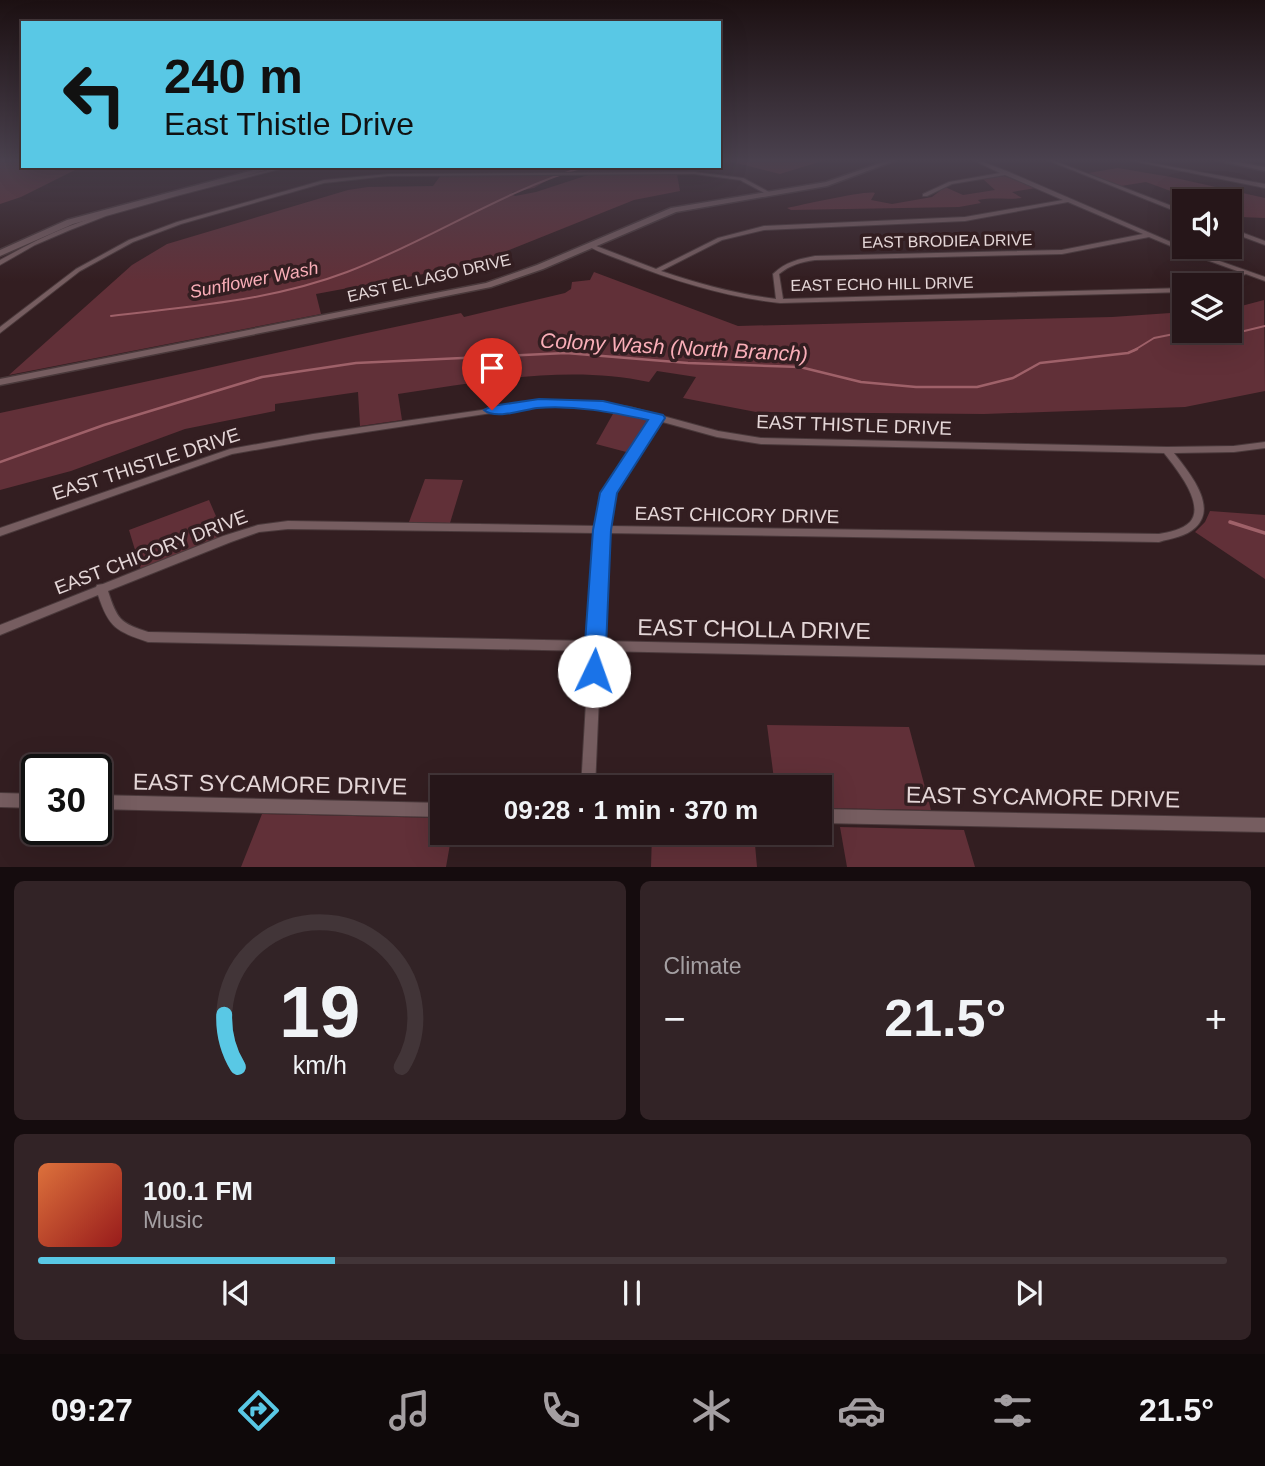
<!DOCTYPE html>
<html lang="en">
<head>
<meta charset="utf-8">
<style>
	body { margin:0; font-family:Arial,sans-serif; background:#322326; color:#f1f3f6; height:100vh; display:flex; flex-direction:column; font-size:26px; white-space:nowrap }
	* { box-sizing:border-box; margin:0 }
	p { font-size:23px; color:#a49fa2 }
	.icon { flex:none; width:38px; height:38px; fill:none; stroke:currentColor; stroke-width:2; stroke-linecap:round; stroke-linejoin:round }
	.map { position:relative; height:867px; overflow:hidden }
	.details { display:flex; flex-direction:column; gap:14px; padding:14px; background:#150c0e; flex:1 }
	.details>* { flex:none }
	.hud { position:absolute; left:21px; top:21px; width:700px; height:147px; border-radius:0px; box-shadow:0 7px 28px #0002,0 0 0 2px #423538; background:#59c8e5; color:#111; overflow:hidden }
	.tools { position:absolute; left:1172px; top:189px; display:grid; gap:14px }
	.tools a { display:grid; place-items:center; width:70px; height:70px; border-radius:0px; background:#261619; box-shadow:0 7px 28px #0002,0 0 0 2px #423538; font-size:35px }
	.speed { position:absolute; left:21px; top:754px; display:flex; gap:14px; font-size:35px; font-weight:700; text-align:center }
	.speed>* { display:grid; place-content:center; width:91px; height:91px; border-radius:50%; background:#261619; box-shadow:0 7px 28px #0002,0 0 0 2px #423538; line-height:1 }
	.speed .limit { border:4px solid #111; border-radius:10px; background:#fff; color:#111 }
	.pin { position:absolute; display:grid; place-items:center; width:60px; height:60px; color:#fff; margin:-72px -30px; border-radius:50% 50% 50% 0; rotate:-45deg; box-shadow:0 0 7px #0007 }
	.pin .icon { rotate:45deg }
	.me { position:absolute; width:77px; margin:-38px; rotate:3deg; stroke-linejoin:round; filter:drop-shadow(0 0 5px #0008) }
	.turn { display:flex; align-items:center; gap:24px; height:147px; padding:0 28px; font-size:32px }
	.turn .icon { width:91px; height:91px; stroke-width:2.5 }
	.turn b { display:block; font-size:49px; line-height:60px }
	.big { font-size:52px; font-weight:700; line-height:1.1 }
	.details .tile { flex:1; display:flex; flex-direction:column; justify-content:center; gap:10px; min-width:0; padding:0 24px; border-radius:10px; background:#322326 }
	.details .dial { align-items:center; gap:0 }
	.dial svg { height:182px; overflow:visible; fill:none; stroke:#423538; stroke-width:7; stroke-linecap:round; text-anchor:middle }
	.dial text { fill:#f1f3f6; stroke:none }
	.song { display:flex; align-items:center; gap:21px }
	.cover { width:84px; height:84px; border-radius:10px; background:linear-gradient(135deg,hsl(20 70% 55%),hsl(0 70% 35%)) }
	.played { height:7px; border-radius:4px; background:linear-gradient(90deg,#59c8e5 25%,#423538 25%) }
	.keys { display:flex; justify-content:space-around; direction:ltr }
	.heat { display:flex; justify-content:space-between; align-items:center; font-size:38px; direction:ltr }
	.details .tiles { flex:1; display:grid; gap:14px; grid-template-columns:1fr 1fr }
	.tile:last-child { grid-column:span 2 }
	.trip { position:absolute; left:430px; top:775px; width:402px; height:70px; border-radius:0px; background:#261619; box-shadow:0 7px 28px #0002,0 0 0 2px #423538; font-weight:700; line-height:70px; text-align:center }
	.menu { display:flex; height:112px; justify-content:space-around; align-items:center; background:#0f090a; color:#a49fa2 }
	.menu .icon { width:49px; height:49px }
	.menu .current { color:#59c8e5 }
	.menu b { font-size:32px; color:#f1f3f6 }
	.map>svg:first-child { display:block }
</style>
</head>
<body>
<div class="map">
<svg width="1265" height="868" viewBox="0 0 1265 868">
	<rect width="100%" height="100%" fill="#331e21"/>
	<path fill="#613038" d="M 0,160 L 23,160 L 23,166 L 83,166 L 21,197 L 0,204 Z
		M 725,160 L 825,160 L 780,174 Z
		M 1118,168 L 1171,177 L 1265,198 L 1265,218 L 1240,217 L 1230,214 L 1230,201 L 1198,201 L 1146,182 L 1121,186 L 1088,173 Z
		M 677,174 L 680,191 L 634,200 L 472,265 L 316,294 L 321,314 L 9,375 L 132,265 L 167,244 L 348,190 L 368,187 L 433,186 L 441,175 L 556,175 L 534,188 L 513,192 L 511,194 L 515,196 L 536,192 L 588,175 Z
		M 1004,176 L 1036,188 L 1012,192 L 1022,198 C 1006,200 993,197 978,200 L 981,203 L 959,207 L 791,210 L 787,208 C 803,205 866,190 875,193 L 871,200 L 892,204 L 932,197 L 945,187 L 963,195 L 995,190 L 983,179 Z
		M 594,272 L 738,326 L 1112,317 L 1185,312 L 1185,331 L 1230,331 L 1230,309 L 1264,300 L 1265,391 L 1185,407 L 984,414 L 756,412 L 683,398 L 696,377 L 657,371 L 649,382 C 567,364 481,382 398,394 L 402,420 L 360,426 L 358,392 L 275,404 L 275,411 L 185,429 L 71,471 L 0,490 L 0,413 C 154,381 307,345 461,313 L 464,317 L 565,293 L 571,289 L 572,282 L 590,280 Z
		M 614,412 L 650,421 L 651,424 L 630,453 L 596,444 Z
		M 425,479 L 463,480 L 450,523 L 409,522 Z
		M 209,500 L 225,537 L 141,570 L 129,530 Z
		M 1210,511 L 1265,515 L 1265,579 L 1195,532 L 1205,522 Z
		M 767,725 L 909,727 L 931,810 L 821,808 L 821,788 L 775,787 Z
		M 262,814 L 443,818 L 443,833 L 452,833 L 446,867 L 241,867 Z
		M 840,827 L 964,830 L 975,867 L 847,867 Z
		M 652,833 L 754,833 L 757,867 L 651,867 Z"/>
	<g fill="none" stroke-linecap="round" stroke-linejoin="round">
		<path stroke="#9f6169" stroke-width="2" d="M 111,316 C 191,306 271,301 347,272 C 429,241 503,190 587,166
			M 1133,351 L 1154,338 L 1174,334 L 1236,333 L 1265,326"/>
		<path stroke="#9f6169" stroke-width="2.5" d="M 0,462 L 104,425 L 262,377 L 356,363 L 566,353 L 688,363 L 800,367 L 861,382 L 916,387 L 977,387 L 1013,378 L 1040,363 L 1128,353 L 1137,349"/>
		<path stroke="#9f6169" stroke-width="3.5" d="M 1230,522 L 1265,533"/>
		<defs>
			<path id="street" d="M 973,160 L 978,160 L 1009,172 L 1194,252 L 1265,277 L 1265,281 L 1246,274 L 1216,285 L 1208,285 L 1209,284 L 1240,272 L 1190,254 L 1149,237 L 1062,254 L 815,260 C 801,262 790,265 779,274 L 783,299 L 1185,288 L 1185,292 L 780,303 C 726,297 677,282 626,262 C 613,257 598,252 586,245 L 591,244 L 656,269 L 718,238 L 764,226 L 965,217 L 1063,200 L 1005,175 L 952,184 L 927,196 L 923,196 L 923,194 L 949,182 L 1000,173 ZM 1068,202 L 1143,234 L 1062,250 L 815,256 C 799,259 785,262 773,274 L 776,299 C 736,294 699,284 661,271 L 722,240 L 764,230 L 965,221 Z
				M 1047,160 L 1052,160 L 1185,211 L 1185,215 Z
				M 1128,160 L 1135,160 L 1265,184 L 1265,188 Z
				M 283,166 L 292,166 L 180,195 L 106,216 L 70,230 L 35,245 L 0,265 L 0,260 C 22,248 44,236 67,227 C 136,199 211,185 283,166 Z
				M 694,172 L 743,178 L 773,194 L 768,195 L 740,180 L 694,174 L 388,176 L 324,183 L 181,224 L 133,242 L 80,271 L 0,333 L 0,327 L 76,269 L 129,240 L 177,222 L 324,180 L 388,174 Z
				M 1230,228 L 1265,241 L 1265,245 L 1230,232 Z
				M 539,402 L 602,403 L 630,407 L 718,431 L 761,438 L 1167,447 L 1234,446 L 1265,442 L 1265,448 L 1234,452 L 1174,453 C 1188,471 1218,506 1196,527 C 1186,537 1171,538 1159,542 L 607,533 L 602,641 L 1265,655 L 1265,665 L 601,651 L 595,788 L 581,788 L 589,651 L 148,642 C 116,631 109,628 98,595 L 0,635 L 0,625 L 96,587 L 97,585 L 103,584 L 223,536 L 258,525 L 288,521 L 598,526 L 604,493 L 652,419 L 629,412 L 602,409 L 539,406 L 313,440 L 232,454 L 0,536 L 0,528 L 230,449 L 313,434 ZM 659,421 L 717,437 L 761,444 L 1164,453 C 1175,467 1206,504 1190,522 C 1182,530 1169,532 1159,534 L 608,526 L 614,493 ZM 288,529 L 597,533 L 590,641 L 148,632 C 120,623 117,619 108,591 L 231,542 L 259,532 Z
				M 0,793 L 37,794 L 37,808 L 0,807 Z
				M 96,795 L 443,803 L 443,817 L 96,809 Z
				M 821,809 L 1265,818 L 1265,832 L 821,823 Z"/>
			<path id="secondary" d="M 889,160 L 897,160 L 827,186 L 676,212 L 543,269 L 491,287 L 0,385 L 0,379 L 486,283 L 537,265 L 671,208 L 826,182 Z
				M 1215,160 L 1226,160 L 1265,167 L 1265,171 Z
				M 268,166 L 280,166 L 73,224 L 0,256 L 0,250 L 67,220 Z"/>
		</defs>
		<use href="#street" stroke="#4a393b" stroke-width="2"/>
		<use href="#secondary" stroke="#4a393b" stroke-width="3"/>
		<use href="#street" fill="#765d60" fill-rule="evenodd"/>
		<use href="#secondary" fill="#765d60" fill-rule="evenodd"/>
	</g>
	<linearGradient id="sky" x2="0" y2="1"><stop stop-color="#1c1012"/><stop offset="0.57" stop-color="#4a414e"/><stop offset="1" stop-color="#4a414e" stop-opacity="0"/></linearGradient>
	<rect width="1265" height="281" fill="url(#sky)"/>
	<path fill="#1a73e8" stroke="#114b97" stroke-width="2" d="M 539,399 L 603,401 L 663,415 L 665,418 L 617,493 L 611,530 L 605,671 L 602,677 L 594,680 L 586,677 L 583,671 L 593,530 L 600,493 L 648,420 C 611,412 575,405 537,408 C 523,410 495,420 484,410 L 492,406 Z"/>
	<g text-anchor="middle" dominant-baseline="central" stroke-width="7" stroke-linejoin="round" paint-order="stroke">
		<g font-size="16" fill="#e4d6d7" stroke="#331e21">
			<text transform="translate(947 241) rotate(-1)">EAST BRODIEA DRIVE</text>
			<text transform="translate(429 278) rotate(-13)">EAST EL LAGO DRIVE</text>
			<text transform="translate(882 284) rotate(-1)">EAST ECHO HILL DRIVE</text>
		</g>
		<g font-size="18" font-style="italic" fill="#faaeb8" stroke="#331e21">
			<text transform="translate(254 280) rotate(-11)">Sunflower Wash</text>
		</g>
		<g font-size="19" fill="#e4d6d7" stroke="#331e21">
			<text transform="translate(854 425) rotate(2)">EAST THISTLE DRIVE</text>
			<text transform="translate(146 464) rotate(-18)">EAST THISTLE DRIVE</text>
			<text transform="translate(737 515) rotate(1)">EAST CHICORY DRIVE</text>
			<text transform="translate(151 552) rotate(-21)">EAST CHICORY DRIVE</text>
		</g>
		<g font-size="21" font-style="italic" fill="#faaeb8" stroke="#331e21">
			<text transform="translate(674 347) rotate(3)">Colony Wash (North Branch)</text>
		</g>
		<g font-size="23" fill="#e4d6d7" stroke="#331e21">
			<text transform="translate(754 629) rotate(1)">EAST CHOLLA DRIVE</text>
			<text transform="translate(270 784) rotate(1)">EAST SYCAMORE DRIVE</text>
			<text transform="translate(1043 797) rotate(1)">EAST SYCAMORE DRIVE</text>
		</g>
	</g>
</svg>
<div class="tools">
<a><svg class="icon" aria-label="sound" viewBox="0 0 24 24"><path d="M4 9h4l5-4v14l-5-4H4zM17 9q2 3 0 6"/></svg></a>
<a><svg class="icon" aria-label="layers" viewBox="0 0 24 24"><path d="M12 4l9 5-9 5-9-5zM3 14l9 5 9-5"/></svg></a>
</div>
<div class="speed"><div class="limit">30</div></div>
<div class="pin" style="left:492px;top:410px;background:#d93025"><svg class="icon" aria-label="arrive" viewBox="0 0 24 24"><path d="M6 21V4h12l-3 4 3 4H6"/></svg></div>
<svg class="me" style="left:594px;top:671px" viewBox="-20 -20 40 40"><circle r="19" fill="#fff"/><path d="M0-13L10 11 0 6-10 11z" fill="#1a73e8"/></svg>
<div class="trip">09:28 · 1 min · 370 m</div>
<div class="hud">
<div class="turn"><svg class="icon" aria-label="left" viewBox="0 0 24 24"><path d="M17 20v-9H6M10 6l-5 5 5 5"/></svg><div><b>240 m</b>East Thistle Drive</div></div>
</div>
</div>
<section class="details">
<div class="tiles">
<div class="tile dial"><svg viewBox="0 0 100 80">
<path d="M14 69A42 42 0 1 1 86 69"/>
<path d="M14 69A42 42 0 0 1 8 46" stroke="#59c8e5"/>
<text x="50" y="56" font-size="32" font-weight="700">19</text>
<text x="50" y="72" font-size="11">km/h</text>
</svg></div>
<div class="tile"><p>Climate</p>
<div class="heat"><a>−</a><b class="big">21.5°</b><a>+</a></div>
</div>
<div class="tile">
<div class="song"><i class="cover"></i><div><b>100.1 FM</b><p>Music</p></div></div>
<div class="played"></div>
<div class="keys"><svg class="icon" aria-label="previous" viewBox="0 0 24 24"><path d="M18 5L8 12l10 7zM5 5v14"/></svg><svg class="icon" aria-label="pause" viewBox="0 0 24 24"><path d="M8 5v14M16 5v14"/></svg><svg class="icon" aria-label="next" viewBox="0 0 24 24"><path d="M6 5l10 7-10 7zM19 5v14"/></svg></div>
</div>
</div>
</section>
<nav class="menu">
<b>09:27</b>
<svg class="icon current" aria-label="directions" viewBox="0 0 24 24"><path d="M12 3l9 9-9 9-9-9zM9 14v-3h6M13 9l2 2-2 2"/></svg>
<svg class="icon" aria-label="music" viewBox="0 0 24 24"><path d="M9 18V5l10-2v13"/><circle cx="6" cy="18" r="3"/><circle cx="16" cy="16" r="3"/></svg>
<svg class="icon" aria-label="phone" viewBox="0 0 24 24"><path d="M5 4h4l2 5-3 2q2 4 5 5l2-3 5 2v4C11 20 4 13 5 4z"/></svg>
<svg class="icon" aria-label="climate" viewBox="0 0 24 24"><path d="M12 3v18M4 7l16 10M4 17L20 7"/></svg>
<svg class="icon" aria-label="car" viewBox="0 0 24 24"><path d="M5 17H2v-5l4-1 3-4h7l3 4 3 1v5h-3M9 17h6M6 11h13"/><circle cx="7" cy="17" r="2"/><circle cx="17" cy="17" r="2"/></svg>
<svg class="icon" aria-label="filters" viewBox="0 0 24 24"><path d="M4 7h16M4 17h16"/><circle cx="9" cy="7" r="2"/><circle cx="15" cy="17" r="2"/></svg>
<b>21.5°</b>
</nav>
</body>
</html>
